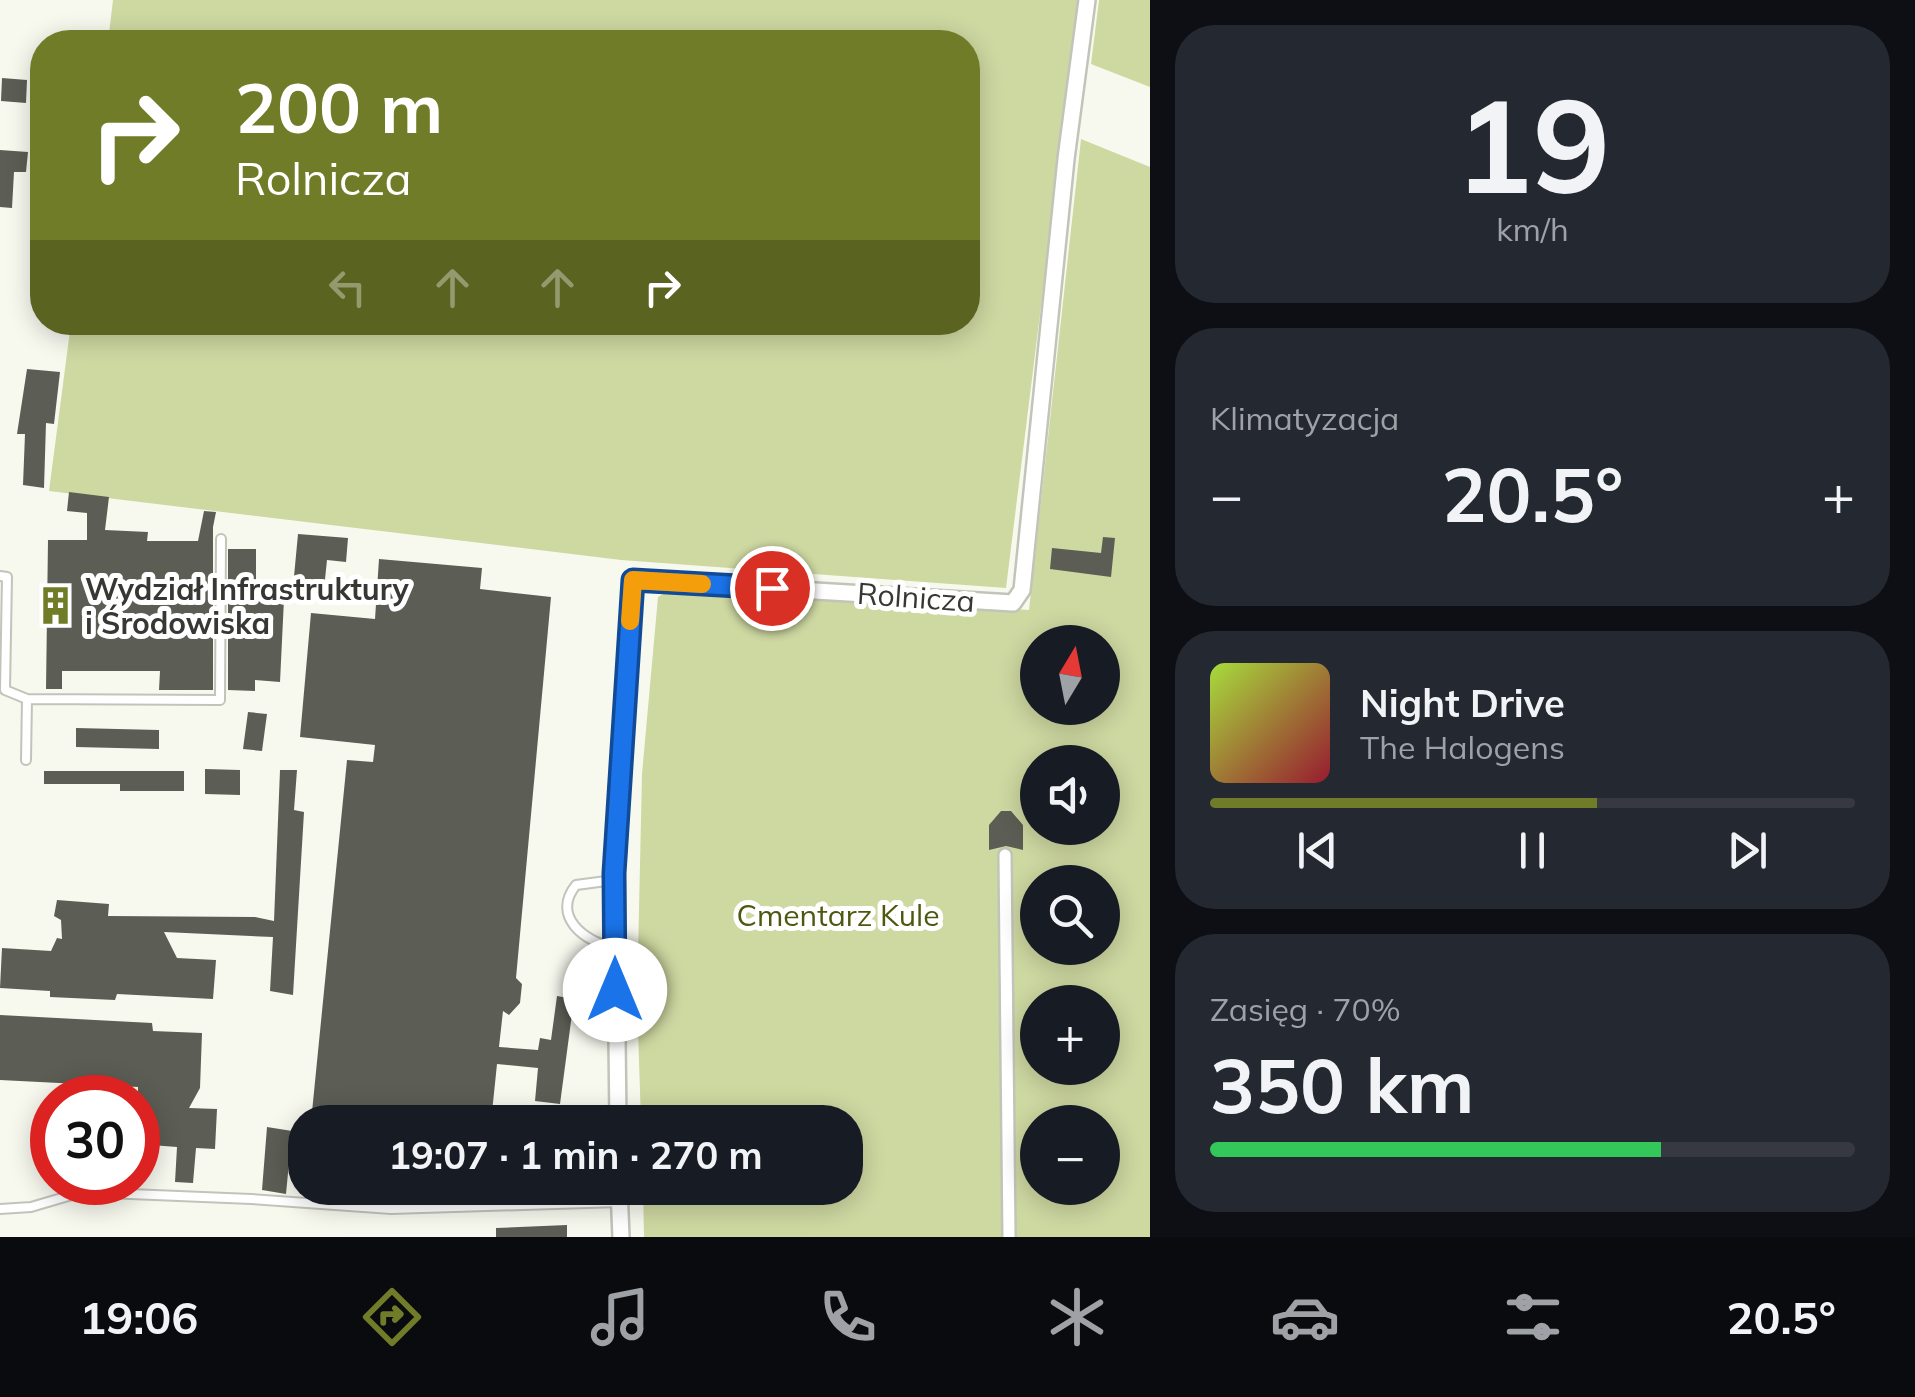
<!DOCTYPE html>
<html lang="pl">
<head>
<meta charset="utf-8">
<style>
	body { margin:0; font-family:Mulish,sans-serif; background:#242831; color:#f1f3f6; height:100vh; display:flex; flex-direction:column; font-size:38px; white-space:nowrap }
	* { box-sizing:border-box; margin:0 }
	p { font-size:32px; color:#9ea1a6 }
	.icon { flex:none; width:55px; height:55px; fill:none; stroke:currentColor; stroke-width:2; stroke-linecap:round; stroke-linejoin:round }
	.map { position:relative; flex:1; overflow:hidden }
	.side { display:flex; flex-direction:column; gap:25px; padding:25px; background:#0d0f14; width:765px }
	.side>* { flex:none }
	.top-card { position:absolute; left:30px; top:30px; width:950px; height:305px; border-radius:40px; box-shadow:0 5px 25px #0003; background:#717c28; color:#fff; overflow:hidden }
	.needle { width:65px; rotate:10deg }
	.buttons { position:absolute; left:1020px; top:625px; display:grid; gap:20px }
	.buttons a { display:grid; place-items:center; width:100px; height:100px; border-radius:50%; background:#171b24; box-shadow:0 5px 25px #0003; font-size:50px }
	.speed { position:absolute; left:30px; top:1075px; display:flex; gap:20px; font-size:50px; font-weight:700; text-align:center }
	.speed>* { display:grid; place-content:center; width:130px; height:130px; border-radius:50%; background:#171b24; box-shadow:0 5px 25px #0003; line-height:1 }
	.speed .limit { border:15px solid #d22; background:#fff; color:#111 }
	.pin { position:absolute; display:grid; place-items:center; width:85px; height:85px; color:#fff; margin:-42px; border:5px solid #fff; border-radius:50%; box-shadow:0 2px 10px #0007 }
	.me { position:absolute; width:110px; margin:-55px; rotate:0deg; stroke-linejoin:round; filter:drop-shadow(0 0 8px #0008) }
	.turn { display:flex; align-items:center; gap:35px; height:210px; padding:0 40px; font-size:45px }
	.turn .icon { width:130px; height:130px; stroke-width:2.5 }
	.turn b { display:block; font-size:70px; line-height:85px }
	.lanes { display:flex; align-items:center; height:95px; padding:0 40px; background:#0003; justify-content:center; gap:50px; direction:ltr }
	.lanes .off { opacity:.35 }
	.big { font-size:75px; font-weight:700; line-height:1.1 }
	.side .card { flex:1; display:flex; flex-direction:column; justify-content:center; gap:15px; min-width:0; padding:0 35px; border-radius:40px; background:#242831 }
	.side .dial { align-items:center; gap:0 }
	.dial b { font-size:130px; line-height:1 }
	.song { display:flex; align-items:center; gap:30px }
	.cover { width:120px; height:120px; border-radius:15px; background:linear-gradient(135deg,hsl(80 70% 55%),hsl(350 70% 35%)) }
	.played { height:10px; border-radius:5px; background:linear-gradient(90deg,#717c28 60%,#363941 60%) }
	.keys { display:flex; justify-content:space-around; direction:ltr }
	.heat { display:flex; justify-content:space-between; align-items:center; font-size:55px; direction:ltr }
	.charge { height:15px; border-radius:8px; background:linear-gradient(90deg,#34c759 70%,#363941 0) }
	.trip { position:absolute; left:288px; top:1105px; width:575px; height:100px; border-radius:40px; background:#171b24; box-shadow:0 5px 25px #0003; font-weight:700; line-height:100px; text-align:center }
	.tab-bar { display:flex; height:160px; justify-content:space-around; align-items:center; background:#090b0e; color:#9ea1a6 }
	.tab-bar .icon { width:70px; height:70px }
	.tab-bar .active { color:#717c28 }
	.tab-bar b { font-size:45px; color:#f1f3f6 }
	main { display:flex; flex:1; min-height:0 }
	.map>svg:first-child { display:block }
</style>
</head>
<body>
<main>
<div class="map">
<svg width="1150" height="1237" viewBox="0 0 1150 1237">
	<rect width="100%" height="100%" fill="#f7f9ef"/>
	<path fill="#ced8a1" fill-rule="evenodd" d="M 113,0 L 1079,0 L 1006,588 L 621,560 L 49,491 L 71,323 L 968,322 L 968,42 L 108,42 Z
		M 1099,0 L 1150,0 L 1150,87 L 1091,64 Z
		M 1081,139 L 1150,167 L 1150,1237 L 644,1237 L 643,1188 L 845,1188 L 845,1122 L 641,1122 L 637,1000 L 642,774 L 658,597 L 668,591 L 1029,610 ZM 1038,642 L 1102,642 L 1102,708 L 1038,708 ZM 1038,762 L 1102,762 L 1102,828 L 1038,828 ZM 1038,882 L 1102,882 L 1102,948 L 1038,948 ZM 1038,1002 L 1102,1002 L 1102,1068 L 1038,1068 ZM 1038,1122 L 1102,1122 L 1102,1188 L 1038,1188 Z"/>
	<path fill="#5c5e55" d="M 2,78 L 27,80 L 26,103 L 1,101 Z
		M 0,150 L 28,152 L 26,172 L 14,172 L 12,208 L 0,207 Z
		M 27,369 L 60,372 L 54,424 L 46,423 L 44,488 L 23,485 L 25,434 L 17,434 Z
		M 69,492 L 109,497 L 105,530 L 148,532 L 147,541 L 198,541 L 204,511 L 216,512 L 213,527 L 213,690 L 159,690 L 160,671 L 62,671 L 62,689 L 46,689 L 48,540 L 87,540 L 87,513 L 67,511 Z
		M 298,534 L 348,538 L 346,562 L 327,560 L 324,589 L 293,587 Z
		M 1103,537 L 1115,538 L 1111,577 L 1050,569 L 1052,548 L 1101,553 Z
		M 228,549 L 256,549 L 256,598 L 284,599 L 280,682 L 255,680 L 255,691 L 228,690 Z
		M 379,559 L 482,568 L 480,589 L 551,597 L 516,978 L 522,984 L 520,1003 L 509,1015 L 503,1011 L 499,1047 L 538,1050 L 540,1038 L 551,1040 L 557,996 L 574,999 L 560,1104 L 535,1101 L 538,1068 L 497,1064 L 491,1122 L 311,1122 L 347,760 L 373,762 L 375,745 L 300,737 L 311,613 L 375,619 Z
		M 248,712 L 267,714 L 262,751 L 243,749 Z
		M 76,728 L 159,730 L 159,749 L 76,747 Z
		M 205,769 L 240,770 L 240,795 L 205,794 Z
		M 280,770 L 297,770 L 294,810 L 304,812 L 293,995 L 270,991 L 273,937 L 164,932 L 177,958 L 216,960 L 213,999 L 117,994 L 115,1000 L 50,997 L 50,991 L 0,988 L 2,948 L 51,951 L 57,938 L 62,939 L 61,920 L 54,916 L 57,900 L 109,904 L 108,916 L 255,917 L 274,921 Z
		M 44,771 L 184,771 L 184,791 L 120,791 L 120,784 L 44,784 Z
		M 1001,811 L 1011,811 L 1023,825 L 1023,850 L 1006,846 L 989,850 L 989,825 Z
		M 0,1015 L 152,1023 L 153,1031 L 202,1033 L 200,1088 L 189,1108 L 217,1109 L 215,1149 L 196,1148 L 193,1183 L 175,1182 L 177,1147 L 138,1144 L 138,1087 L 0,1080 Z
		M 267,1127 L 292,1131 L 286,1194 L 262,1190 Z
		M 567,1225 L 567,1237 L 496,1237 L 496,1228 Z"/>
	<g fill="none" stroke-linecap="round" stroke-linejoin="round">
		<defs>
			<path id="service" d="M 0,576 L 7,577 L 5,690 L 27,699 L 26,760
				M 27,699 L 220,700 L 221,539
				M 614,880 L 576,885 C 551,916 584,942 615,948
				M 0,1209 L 31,1207 L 82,1192 L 251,1199 L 391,1209 L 620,1202"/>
			<path id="pedestrian" d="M 1005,855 L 1009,1237"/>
			<path id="minor" d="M 618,1122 L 615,873 L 633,580 L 1013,603 L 1022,590 L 1066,159 L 1087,0
				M 619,1188 L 621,1237"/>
		</defs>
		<use href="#service" stroke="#c2c4ba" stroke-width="12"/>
		<use href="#pedestrian" stroke="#c2c4ba" stroke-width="16"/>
		<use href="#minor" stroke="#c2c4ba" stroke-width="20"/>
		<use href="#service" stroke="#fff" stroke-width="8"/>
		<use href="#pedestrian" stroke="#fff" stroke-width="11"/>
		<use href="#minor" stroke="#fff" stroke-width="15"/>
	</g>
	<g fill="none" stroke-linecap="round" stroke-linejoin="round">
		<defs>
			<path id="route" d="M 615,990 L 614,873 L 633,580 L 772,588"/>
		</defs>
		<use href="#route" stroke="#114b97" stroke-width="25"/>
		<use href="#route" stroke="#1a73e8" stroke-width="18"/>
		<path stroke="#f59e0b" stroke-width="18" d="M 630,621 L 633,580 L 702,584"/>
	</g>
	<defs>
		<symbol id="building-bare" viewBox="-9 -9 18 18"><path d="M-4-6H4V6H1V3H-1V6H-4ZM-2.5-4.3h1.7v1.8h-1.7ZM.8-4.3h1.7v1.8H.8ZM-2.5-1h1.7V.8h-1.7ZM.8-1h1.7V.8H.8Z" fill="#717c28" stroke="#fff" stroke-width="2.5" paint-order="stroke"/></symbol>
	</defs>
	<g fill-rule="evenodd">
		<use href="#building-bare" x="28" y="578" width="55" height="55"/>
	</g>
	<g text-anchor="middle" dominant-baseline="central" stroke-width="10" stroke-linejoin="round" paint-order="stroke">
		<g font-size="30" font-weight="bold" fill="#373834" stroke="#fff" text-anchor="start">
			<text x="85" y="589">Wydział Infrastruktury<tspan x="85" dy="34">i Środowiska</tspan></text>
		</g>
		<g font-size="30" fill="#373834" stroke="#fff">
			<text transform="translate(916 597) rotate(4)">Rolnicza</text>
		</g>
		<g font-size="30" fill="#4f5811" stroke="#fff">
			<text x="838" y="915">Cmentarz Kule</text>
		</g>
	</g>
</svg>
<div class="buttons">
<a><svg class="needle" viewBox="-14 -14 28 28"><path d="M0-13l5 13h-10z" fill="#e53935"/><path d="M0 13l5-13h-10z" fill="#9ea1a6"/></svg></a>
<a><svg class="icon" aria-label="sound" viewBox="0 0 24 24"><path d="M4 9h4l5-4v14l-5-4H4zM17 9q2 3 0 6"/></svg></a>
<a><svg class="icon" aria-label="search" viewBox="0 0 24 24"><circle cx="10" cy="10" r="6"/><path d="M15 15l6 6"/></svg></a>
<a>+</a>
<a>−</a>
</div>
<div class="speed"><div class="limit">30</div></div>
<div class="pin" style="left:772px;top:588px;background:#d93025"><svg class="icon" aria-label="arrive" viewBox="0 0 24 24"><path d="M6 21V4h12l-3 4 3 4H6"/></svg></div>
<svg class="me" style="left:615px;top:990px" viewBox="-20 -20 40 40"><circle r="19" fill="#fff"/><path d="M0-13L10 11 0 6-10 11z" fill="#1a73e8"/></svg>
<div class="trip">19:07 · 1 min · 270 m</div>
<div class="top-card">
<div class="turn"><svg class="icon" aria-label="right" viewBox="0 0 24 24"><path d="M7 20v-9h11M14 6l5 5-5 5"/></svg><div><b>200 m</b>Rolnicza</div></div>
<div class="lanes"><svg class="icon off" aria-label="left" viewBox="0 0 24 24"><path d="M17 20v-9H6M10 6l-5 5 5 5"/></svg><svg class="icon off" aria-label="ahead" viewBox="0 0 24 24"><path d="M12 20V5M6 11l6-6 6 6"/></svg><svg class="icon off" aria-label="ahead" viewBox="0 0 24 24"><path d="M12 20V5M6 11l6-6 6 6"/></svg><svg class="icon" aria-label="right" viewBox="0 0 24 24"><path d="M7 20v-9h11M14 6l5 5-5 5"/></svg></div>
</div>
</div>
<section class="side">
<div class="card dial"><b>19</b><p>km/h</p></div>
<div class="card"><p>Klimatyzacja</p>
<div class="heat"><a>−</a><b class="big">20.5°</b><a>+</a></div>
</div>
<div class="card">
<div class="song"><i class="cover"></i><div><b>Night Drive</b><p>The Halogens</p></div></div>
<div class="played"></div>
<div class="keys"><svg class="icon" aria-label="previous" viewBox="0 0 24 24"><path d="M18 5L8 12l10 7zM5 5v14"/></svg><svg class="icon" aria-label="pause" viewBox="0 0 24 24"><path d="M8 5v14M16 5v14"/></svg><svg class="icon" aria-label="next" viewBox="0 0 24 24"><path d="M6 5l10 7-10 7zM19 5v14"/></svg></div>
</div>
<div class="card"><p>Zasięg · 70%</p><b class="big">350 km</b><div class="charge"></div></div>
</section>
</main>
<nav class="tab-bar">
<b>19:06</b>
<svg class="icon active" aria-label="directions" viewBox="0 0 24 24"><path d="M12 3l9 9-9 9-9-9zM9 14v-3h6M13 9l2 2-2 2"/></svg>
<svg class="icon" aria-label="music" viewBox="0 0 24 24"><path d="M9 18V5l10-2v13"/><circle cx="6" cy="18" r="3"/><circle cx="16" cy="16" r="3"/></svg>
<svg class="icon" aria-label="phone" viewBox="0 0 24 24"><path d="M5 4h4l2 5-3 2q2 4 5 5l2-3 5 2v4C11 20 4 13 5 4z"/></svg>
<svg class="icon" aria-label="climate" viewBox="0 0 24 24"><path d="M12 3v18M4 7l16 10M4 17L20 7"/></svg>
<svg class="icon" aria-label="car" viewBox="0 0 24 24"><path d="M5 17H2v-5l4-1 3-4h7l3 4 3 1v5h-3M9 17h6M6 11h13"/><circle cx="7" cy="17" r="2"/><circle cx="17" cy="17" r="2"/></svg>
<svg class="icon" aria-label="filters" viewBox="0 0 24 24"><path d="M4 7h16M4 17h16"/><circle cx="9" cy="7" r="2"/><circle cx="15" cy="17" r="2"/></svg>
<b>20.5°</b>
</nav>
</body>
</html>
